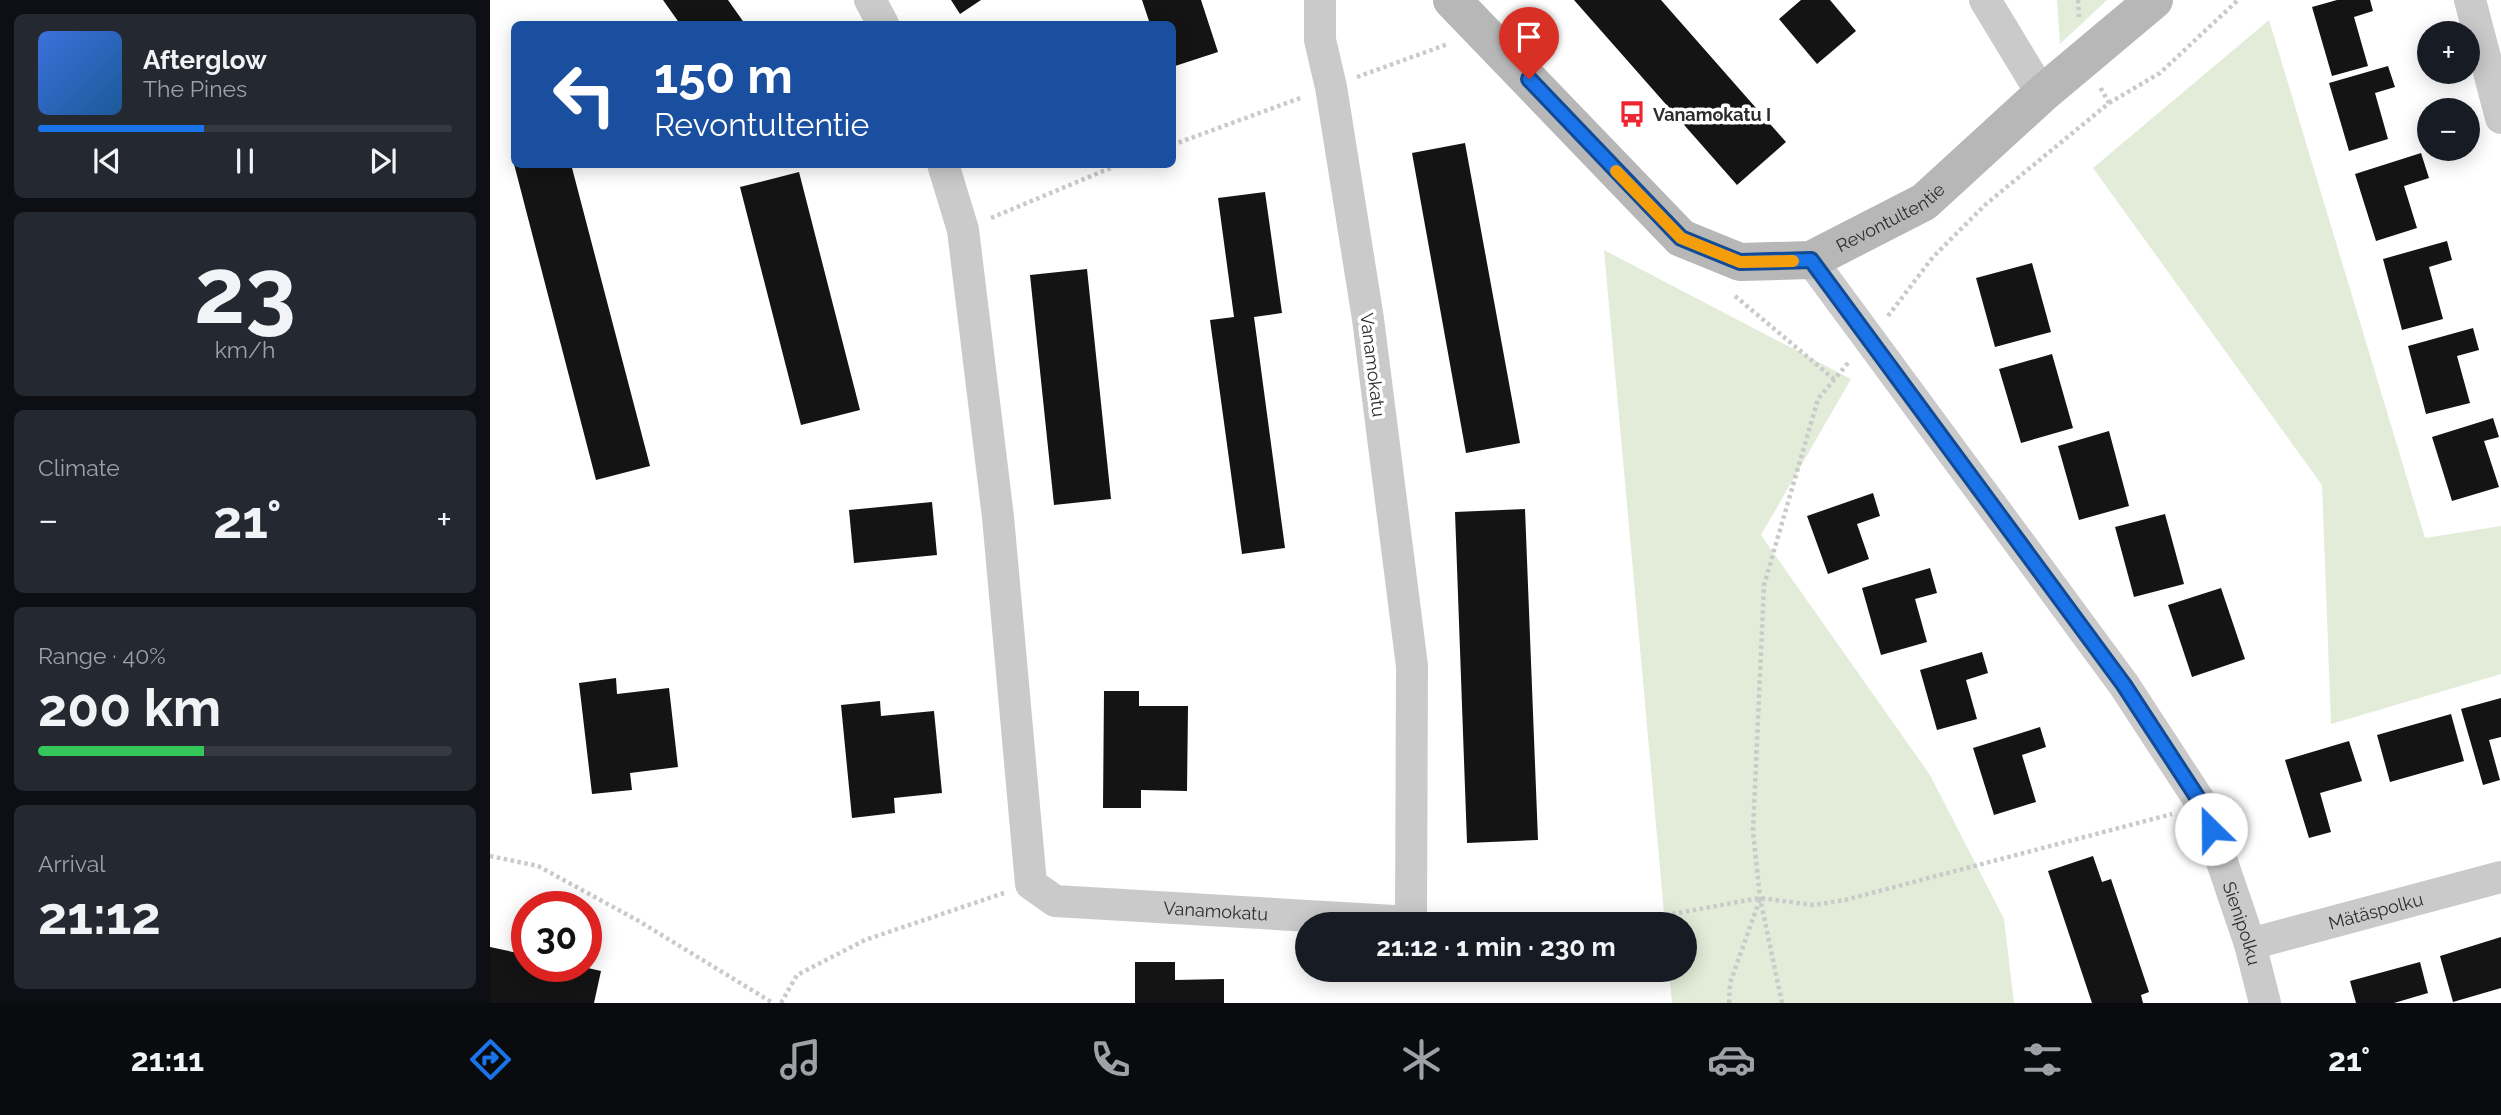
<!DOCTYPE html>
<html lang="en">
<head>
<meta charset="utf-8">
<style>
	body { margin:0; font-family:Raleway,sans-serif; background:#242831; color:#f1f3f6; height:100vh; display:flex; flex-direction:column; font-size:26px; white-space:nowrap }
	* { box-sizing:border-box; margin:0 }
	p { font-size:23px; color:#9ea1a6 }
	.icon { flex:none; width:38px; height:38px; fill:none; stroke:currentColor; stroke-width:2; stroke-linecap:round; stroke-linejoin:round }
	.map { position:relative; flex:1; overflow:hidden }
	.drawer { display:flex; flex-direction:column; gap:14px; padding:14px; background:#0d0f14; width:490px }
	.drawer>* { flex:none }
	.guide { position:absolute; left:21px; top:21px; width:665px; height:147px; border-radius:10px; box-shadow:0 4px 18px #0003; background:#1a4fa0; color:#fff; overflow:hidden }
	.controls { position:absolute; left:1927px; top:21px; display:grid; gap:14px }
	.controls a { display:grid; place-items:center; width:63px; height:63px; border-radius:50%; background:#171b24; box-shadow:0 4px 18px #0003; font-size:35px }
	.speed { position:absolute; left:21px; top:891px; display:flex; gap:14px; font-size:35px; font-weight:700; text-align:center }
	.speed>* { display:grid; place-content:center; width:91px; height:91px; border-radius:50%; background:#171b24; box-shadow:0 4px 18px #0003; line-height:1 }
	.speed .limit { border:10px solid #d22; background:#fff; color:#111 }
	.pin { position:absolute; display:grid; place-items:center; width:60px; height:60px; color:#fff; margin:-72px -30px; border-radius:50% 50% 50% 0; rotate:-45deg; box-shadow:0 0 7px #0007 }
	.pin .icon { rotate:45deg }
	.me { position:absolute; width:77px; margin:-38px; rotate:337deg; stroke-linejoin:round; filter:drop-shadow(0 0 5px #0008) }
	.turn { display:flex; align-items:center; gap:24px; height:147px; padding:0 28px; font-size:32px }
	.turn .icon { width:91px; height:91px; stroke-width:2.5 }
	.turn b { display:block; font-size:49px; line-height:60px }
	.big { font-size:52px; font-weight:700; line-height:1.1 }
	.drawer .tile { flex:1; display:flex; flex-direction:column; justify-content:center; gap:10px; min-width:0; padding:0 24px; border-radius:10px; background:#242831 }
	.drawer .dial { align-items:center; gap:0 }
	.dial b { font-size:91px; line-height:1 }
	.song { display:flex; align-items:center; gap:21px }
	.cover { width:84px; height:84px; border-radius:10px; background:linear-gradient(135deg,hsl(220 70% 55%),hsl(210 70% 35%)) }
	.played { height:7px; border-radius:4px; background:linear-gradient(90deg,#1a73e8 40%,#363941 40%) }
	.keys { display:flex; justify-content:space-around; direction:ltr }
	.heat { display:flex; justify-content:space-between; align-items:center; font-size:38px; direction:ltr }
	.charge { height:10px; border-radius:5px; background:linear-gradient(90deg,#34c759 40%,#363941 0) }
	.trip { position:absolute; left:805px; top:912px; width:402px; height:70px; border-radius:35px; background:#171b24; box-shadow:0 4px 18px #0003; font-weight:700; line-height:70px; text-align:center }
	.menu { display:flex; height:112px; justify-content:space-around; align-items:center; background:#090b0e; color:#9ea1a6 }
	.menu .icon { width:49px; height:49px }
	.menu .current { color:#1a73e8 }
	.menu b { font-size:32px; color:#f1f3f6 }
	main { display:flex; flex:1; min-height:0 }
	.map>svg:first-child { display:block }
</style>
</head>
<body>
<main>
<section class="drawer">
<div class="tile">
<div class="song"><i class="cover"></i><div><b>Afterglow</b><p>The Pines</p></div></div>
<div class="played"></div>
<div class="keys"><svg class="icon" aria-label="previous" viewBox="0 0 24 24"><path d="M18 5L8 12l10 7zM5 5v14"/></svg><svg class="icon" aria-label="pause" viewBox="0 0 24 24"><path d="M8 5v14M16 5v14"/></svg><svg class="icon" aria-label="next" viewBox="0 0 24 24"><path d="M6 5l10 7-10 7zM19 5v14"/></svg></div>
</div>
<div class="tile dial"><b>23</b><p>km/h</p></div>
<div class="tile"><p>Climate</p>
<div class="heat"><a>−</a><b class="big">21°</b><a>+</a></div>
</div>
<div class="tile"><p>Range · 40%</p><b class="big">200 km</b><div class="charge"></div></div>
<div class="tile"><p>Arrival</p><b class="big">21:12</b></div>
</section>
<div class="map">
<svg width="2011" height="1003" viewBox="0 0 2011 1003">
	<rect width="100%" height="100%" fill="#fff"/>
	<path fill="#e3ecd9" d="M 1567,0 L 1617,0 L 1570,44 Z
		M 1779,20 L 1935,538 L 2011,526 L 2011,674 L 1841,724 L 1832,485 L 1603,168 Z
		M 1114,250 L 1361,379 L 1271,535 L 1440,775 L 1514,919 L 1524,1003 L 1182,1003 L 1179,970 L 1195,970 L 1195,924 L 1175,924 Z"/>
	<path fill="#141414" d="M 173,0 L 238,0 L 255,24 L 190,24 Z
		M 461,0 L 491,0 L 470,14 Z
		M 652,0 L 711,0 L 728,52 L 682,67 L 682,24 L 660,24 Z
		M 1084,0 L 1171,0 L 1296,142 L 1247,185 Z
		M 1311,0 L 1340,0 L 1366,31 L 1327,64 L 1289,19 Z
		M 1847,0 L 1880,0 L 1883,11 L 1864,17 L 1878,66 L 1842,76 L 1822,7 Z
		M 1898,66 L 1905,87 L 1885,93 L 1898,139 L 1859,151 L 1839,83 Z
		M 975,143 L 1030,443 L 976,453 L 922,153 Z
		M 1931,153 L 1939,178 L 1914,186 L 1927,228 L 1886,241 L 1865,174 Z
		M 24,164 L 81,164 L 160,466 L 106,480 Z
		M 309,172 L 370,410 L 311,425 L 250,187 Z
		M 775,192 L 792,313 L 764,317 L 795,548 L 752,554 L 720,320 L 744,317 L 728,198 Z
		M 1957,241 L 1962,260 L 1939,267 L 1953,319 L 1912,330 L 1893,259 Z
		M 1542,263 L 1561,332 L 1505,347 L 1486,278 Z
		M 597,269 L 621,499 L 564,505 L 540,275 Z
		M 1983,328 L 1989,350 L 1967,356 L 1980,403 L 1936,414 L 1918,346 Z
		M 1562,354 L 1583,428 L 1531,443 L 1509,369 Z
		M 2003,418 L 2009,437 L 1994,441 L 2009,487 L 1962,501 L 1942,437 Z
		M 1619,431 L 1639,506 L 1589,520 L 1568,446 Z
		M 1383,493 L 1390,516 L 1367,524 L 1379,559 L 1338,574 L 1317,516 Z
		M 442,502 L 447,555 L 364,563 L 359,510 Z
		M 1035,509 L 1048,840 L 977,843 L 965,512 Z
		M 1675,514 L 1694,584 L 1644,597 L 1625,527 Z
		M 1440,568 L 1447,593 L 1425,599 L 1437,642 L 1391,655 L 1372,588 Z
		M 1731,588 L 1755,659 L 1702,677 L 1678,605 Z
		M 1492,652 L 1498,673 L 1476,680 L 1487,719 L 1447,730 L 1430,670 Z
		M 126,678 L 127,694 L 179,688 L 188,767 L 140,773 L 142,790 L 102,794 L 89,683 Z
		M 614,691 L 649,691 L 649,706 L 698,706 L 697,791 L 651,790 L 651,808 L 613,808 Z
		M 2011,698 L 2011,737 L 1999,740 L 2010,780 L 1993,785 L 1971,709 Z
		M 390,701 L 391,716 L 444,711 L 452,793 L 404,798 L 405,813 L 362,818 L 351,705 Z
		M 1961,714 L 1974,761 L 1900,782 L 1887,735 Z
		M 1550,727 L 1556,747 L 1532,755 L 1546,802 L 1504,815 L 1483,748 Z
		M 1859,741 L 1872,781 L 1830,793 L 1841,832 L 1819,838 L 1795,760 Z
		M 1603,856 L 1612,882 L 1621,879 L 1659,992 L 1651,995 L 1653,1003 L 1602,1003 L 1558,871 Z
		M 2011,937 L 2011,988 L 1963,1002 L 1950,956 Z
		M 0,947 L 37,955 L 37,966 L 89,966 L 111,971 L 104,1003 L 0,1003 Z
		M 645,962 L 685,962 L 685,980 L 734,979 L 734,1003 L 645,1003 Z
		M 1930,962 L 1938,993 L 1904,1003 L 1866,1003 L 1860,981 Z"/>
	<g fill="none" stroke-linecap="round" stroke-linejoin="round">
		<path stroke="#cacaca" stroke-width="4.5" stroke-dasharray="3.5 3.5" stroke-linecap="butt" d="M 1588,0 L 1589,17
			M 867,77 L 958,44
			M 1619,103 L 1670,73 L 1748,0
			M 682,145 L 813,97
			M 501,218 L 630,164
			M 1245,296 L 1344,379
			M 1398,316 L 1443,257 L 1496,204 L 1619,103 L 1610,87
			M 0,856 L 48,866 L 147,920 L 283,1003
			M 1127,924 L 1270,898 L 1324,905 L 1355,900 L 1682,814
			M 291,1003 L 307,975 L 375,940 L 514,893
			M 1239,1003 L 1240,983 L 1270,899
			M 1292,1003 L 1270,898 L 1263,831 L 1274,585 L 1328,399 L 1358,363"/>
		<g stroke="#cacaca" stroke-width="32">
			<path d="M 380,0 L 393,24"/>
			<path d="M 1495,0 L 1552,94"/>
			<path d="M 1980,0 L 2011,118"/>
			<path id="s1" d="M 453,164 L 473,230 L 508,517 L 541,884 L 565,901 L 921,922 L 922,666 L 878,319 L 841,87 L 830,40 L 830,0"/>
			<path id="s2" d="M 1321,260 L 1634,685 L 1713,806 L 1760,944 L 1775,1003"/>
			<path id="s3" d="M 1760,944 L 2011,877"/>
		</g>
		<path stroke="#b7b7b7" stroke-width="38" id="s4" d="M 962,0 L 1191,238 L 1250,262 L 1321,260 L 1434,202 L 1552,94 L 1664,0"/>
	</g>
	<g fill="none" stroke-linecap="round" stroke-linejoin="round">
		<defs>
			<path id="route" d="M 1039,79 L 1191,238 L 1250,262 L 1321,260 L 1634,685 L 1713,806 L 1721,829"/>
		</defs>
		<use href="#route" stroke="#114b97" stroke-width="18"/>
		<use href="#route" stroke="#1a73e8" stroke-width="12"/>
		<path stroke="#f59e0b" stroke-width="12" d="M 1126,171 L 1191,238 L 1250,262 L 1303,261"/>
	</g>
	<defs>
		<symbol id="bus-bare" viewBox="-9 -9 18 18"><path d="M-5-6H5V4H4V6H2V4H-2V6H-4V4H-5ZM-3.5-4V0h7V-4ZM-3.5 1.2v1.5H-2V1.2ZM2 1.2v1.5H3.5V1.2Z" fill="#ee252f" stroke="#fff" stroke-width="2.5" paint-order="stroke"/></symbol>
	</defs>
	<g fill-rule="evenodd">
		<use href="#bus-bare" x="1123" y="95" width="38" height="38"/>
	</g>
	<g text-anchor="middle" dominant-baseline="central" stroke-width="7" stroke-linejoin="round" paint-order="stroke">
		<g font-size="18" font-weight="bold" fill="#2d2d2d" stroke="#fff" text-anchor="start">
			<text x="1163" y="114">Vanamokatu I</text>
		</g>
		<g font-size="18" fill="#2d2d2d" stroke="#fff">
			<text stroke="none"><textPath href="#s4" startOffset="555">Revontultentie</textPath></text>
			<text transform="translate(883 365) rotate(83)">Vanamokatu</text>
			<text stroke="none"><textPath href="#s1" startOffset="917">Vanamokatu</textPath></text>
			<text stroke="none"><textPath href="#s3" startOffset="130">Mätäspolku</textPath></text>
			<text stroke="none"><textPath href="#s2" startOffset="796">Sienipolku</textPath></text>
		</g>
	</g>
</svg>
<div class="controls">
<a>+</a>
<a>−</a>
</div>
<div class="speed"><div class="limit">30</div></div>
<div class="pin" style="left:1039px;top:79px;background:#d93025"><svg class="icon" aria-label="arrive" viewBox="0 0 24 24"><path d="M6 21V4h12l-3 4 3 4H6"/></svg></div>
<svg class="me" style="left:1721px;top:829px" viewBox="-20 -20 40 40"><circle r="19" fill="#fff"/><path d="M0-13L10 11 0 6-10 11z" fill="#1a73e8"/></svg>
<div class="trip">21:12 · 1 min · 230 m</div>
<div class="guide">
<div class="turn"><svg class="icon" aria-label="left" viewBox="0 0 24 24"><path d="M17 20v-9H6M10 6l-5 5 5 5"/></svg><div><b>150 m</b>Revontultentie</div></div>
</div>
</div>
</main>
<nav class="menu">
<b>21:11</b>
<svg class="icon current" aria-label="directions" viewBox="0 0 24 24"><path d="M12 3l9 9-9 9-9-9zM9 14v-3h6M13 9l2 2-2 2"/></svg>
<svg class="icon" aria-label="music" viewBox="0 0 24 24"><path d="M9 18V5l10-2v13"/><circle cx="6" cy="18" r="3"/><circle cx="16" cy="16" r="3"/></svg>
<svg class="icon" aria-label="phone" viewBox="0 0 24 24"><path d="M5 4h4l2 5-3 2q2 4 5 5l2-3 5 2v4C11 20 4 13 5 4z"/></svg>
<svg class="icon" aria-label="climate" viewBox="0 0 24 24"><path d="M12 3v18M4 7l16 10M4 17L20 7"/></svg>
<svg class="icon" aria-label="car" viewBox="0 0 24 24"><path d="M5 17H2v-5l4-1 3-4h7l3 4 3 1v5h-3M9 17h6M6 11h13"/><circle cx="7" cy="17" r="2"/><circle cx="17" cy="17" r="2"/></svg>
<svg class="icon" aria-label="filters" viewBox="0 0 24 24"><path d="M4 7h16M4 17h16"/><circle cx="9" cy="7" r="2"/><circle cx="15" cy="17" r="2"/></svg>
<b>21°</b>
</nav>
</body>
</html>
